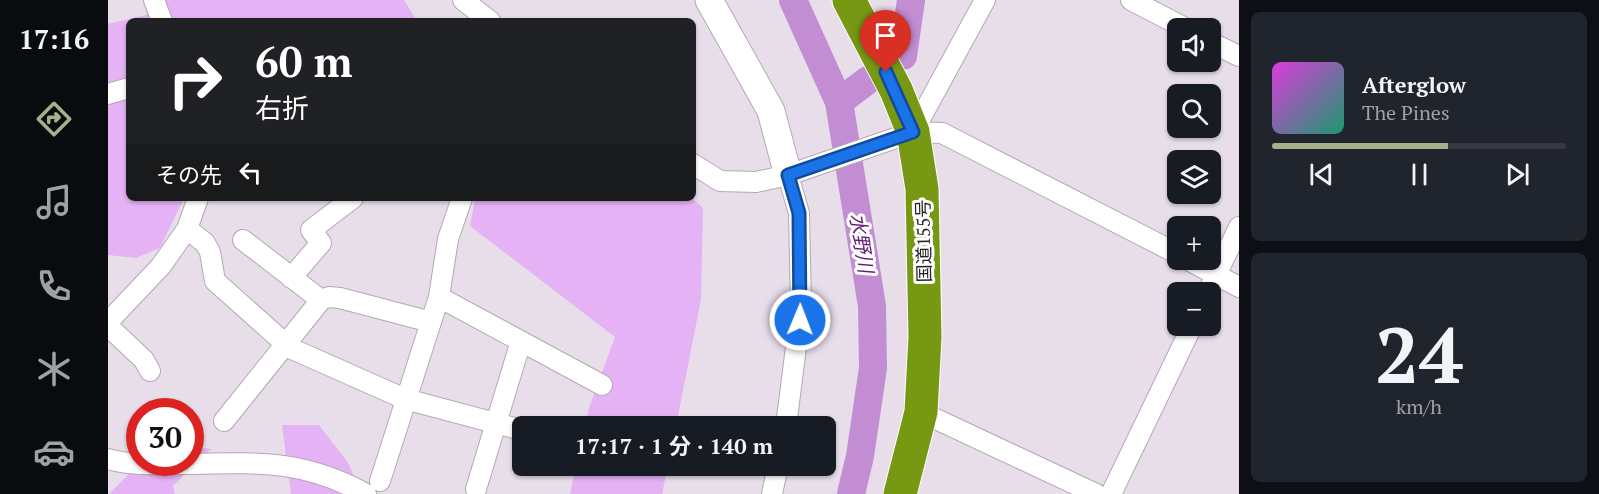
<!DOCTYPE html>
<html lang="ja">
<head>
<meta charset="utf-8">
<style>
	body { margin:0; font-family:"PT Serif","Noto Sans JP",serif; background:#20242c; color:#f1f3f6; height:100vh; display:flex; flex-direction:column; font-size:22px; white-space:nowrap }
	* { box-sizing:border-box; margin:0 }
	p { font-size:20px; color:#9ea1a6 }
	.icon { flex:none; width:33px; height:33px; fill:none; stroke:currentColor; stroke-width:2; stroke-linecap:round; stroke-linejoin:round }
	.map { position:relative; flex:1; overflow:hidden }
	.side { display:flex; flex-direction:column; gap:12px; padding:12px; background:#0d0f14; width:360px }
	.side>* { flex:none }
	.banner { position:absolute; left:18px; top:18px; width:570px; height:183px; border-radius:9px; box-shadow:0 2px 4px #0004; background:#202124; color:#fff; overflow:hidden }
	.fabs { position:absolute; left:1059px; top:18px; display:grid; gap:12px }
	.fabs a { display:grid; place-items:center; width:54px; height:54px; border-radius:9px; background:#171b24; box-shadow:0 2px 4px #0004; font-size:30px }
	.speed { position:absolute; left:18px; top:398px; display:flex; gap:12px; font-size:30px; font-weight:700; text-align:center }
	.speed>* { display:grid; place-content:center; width:78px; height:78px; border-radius:50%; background:#171b24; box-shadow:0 2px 4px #0004; line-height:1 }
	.speed .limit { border:9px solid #d22; background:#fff; color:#111 }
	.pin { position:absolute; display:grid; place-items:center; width:51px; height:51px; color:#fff; margin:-62px -26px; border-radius:50% 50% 50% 0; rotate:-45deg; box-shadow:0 0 6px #0007 }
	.pin .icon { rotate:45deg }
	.me { position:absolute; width:66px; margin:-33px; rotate:1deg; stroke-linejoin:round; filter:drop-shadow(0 0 4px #0008) }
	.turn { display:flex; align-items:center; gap:21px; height:126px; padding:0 30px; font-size:27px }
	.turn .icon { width:78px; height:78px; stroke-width:2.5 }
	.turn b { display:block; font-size:42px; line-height:51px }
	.then { display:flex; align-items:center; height:57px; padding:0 30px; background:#0003; gap:12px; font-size:22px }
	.side .widget { flex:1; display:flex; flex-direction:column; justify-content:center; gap:9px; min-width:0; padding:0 21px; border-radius:9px; background:#20242c }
	.side .dial { align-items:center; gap:0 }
	.dial b { font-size:78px; line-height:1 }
	.song { display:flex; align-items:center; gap:18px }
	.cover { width:72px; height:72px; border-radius:9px; background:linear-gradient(135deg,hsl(300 70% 55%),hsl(160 70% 35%)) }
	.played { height:6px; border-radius:3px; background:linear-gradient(90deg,#a6b18c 60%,#363941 60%) }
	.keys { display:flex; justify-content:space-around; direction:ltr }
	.trip { position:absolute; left:404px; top:416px; width:324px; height:60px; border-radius:9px; background:#171b24; box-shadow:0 2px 4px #0004; font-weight:700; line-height:60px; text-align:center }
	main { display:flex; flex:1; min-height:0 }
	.menu { display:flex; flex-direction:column; width:108px; justify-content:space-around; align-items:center; background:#090b0e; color:#9ea1a6 }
	.menu .icon { width:42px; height:42px }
	.menu .active { color:#a6b18c }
	.menu b { font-size:27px; color:#f1f3f6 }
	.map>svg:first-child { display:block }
</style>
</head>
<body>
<main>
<nav class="menu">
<b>17:16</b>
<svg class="icon active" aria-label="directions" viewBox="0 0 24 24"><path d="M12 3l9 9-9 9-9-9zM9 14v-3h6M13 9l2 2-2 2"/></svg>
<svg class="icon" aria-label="music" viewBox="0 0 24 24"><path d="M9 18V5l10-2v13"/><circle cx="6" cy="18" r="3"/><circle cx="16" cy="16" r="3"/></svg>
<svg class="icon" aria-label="phone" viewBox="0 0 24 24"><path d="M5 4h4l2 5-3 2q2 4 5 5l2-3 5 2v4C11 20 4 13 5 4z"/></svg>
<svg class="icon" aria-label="climate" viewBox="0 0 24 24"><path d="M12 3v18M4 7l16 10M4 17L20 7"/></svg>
<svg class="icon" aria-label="car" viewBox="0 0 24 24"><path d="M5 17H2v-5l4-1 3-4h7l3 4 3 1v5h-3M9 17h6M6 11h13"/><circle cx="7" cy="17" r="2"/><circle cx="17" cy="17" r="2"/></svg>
</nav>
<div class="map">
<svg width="1131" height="494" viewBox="0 0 1131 494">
	<rect width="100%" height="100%" fill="#e7deea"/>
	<path fill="#e5b2f5" d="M 57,0 L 296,0 L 309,21 L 21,21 L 21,198 L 76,198 L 52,248 L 28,258 L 0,255 L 0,24 L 38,15 Z
		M 367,198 L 584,198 L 595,208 L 593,299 L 568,426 L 477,426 L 482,405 L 507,337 L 362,226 Z
		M 174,425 L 211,425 L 241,464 L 252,494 L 183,494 Z
		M 83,446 L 103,449 L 65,486 L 67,494 L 1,494 L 33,462 L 82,462 Z
		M 468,465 L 560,465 L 554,494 L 462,494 Z"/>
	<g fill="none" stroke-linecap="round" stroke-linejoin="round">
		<path stroke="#c28dd3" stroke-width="28" d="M 685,0 L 731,102 L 764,306 L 765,368 L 752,456 L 743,494
			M 795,56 L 803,0
			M 731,102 L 760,80"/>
		<defs>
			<path id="street" d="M 46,0 L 54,21
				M 355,0 L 382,21
				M 1023,0 L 1077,28
				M 1102,42 L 1131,56
				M 0,94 L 21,88
				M 805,132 L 877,0
				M 585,164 L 612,181 L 648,182 L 680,175 L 805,132 L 834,133 L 1070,254
				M 79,229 L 97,243 L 102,252 L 107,281 L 182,348 L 297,399 L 414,430
				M 135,240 L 213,300
				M 1080,260 L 1131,287
				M 183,278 L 213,243 L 203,230 L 245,198
				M 1100,292 L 1131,227
				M 331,297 L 494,385
				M 0,322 L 53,266 L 79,229 L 90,198
				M 0,326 L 36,360 L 42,371
				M 813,412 L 988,494
				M 116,421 L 213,300 L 221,297 L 232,298 L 323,322
				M 678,426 L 693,308 L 691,213 L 680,175
				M 0,459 C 24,466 50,464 74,464 C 146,463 192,458 258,494
				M 272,481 L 331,297 L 340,239 L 354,198
				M 368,489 L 413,341
				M 664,494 L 670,465
				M 1003,494 L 1084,326"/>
			<path id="secondary" d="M 601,0 L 663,111 L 680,175"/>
			<path id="highway" d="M 741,0 L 788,90 L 805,132 L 814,189 L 817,337 L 813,412 L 792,494"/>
		</defs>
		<use href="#street" stroke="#b2a9b4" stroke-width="22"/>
		<use href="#secondary" stroke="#b2a9b4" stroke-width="29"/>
		<use href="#highway" stroke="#fff" stroke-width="35"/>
		<use href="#street" stroke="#fff" stroke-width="20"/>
		<use href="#secondary" stroke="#fff" stroke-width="27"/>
		<use href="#highway" stroke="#779812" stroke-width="33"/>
	</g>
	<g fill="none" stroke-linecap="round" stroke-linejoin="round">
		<defs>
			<path id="route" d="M 692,320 L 691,213 L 680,175 L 805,132 L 778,72"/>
		</defs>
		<use href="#route" stroke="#114b97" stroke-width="15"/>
		<use href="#route" stroke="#1a73e8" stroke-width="10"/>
	</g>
	<g text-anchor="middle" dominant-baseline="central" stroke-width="6" stroke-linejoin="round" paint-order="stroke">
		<g font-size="18" fill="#242125" stroke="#fff">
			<text transform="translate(815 241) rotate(-91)">国道155号</text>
		</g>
		<g font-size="20" font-style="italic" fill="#601e72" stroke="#fff">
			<text transform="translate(754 243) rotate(81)">水野川</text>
		</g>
	</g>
</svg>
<div class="fabs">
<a><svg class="icon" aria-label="sound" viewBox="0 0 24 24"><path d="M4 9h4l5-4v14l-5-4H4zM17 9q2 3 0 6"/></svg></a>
<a><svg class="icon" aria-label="search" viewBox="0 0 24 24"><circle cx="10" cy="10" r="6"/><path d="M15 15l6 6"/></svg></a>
<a><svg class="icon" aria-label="layers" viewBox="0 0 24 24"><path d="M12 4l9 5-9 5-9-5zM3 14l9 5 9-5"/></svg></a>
<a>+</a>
<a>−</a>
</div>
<div class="speed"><div class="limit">30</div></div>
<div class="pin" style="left:778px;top:72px;background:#d93025"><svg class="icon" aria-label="arrive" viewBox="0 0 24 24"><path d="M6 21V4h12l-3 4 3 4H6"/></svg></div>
<svg class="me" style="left:692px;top:320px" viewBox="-20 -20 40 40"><circle r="17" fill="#1a73e8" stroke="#fff" stroke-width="3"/><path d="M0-11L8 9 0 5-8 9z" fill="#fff"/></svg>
<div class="trip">17:17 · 1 分 · 140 m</div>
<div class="banner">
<div class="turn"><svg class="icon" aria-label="right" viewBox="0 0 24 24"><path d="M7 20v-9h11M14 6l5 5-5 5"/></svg><div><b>60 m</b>右折</div></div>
<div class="then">その先<svg class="icon" aria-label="left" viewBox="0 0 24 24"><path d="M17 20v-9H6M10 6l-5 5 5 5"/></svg></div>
</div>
</div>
<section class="side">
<div class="widget">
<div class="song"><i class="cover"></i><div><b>Afterglow</b><p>The Pines</p></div></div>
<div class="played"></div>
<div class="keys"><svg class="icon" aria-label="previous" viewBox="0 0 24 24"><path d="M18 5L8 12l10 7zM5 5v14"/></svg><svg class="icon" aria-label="pause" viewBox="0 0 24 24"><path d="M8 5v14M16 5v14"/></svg><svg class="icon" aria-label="next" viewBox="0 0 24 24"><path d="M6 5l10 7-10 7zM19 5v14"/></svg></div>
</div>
<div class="widget dial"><b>24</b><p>km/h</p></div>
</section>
</main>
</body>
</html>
